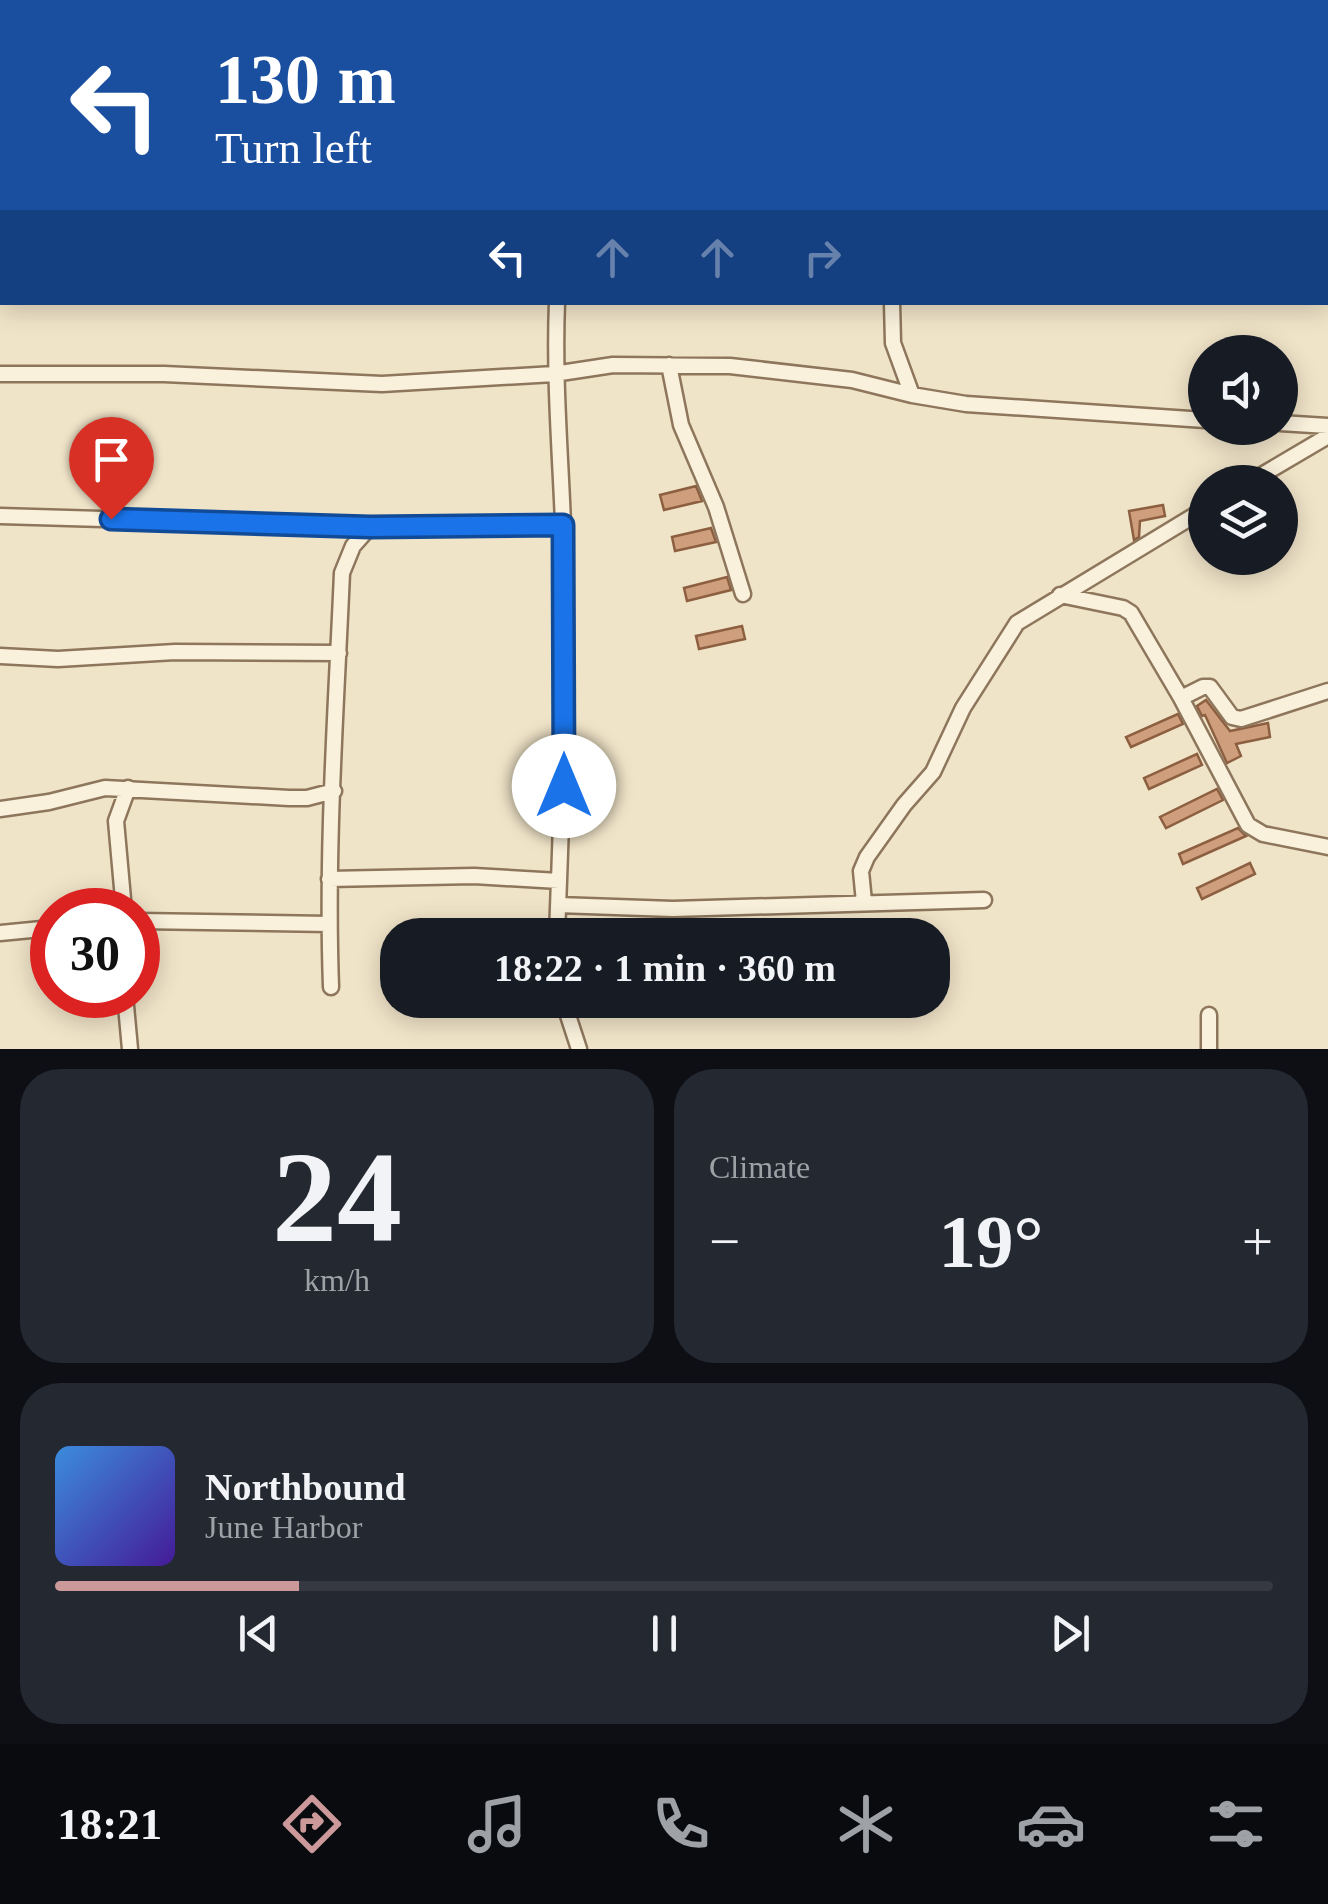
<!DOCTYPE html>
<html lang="en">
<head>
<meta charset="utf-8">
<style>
	body { margin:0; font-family:Georgia,serif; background:#242831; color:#f1f3f6; height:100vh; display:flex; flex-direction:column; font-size:38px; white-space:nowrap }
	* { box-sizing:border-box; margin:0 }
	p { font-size:32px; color:#9ea1a6 }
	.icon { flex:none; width:55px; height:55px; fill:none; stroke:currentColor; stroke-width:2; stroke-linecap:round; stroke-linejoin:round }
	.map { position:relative; height:1049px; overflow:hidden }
	.details { display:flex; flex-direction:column; gap:20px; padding:20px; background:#0d0f14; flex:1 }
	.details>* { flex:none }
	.guide { position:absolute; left:0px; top:0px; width:1330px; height:305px; box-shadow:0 5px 25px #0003; background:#1a4fa0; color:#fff; overflow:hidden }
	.buttons { position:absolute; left:1188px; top:335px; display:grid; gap:20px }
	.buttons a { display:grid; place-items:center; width:110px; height:110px; border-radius:50%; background:#171b24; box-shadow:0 5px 25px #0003; font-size:50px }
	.speed { position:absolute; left:30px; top:888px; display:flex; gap:20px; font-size:50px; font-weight:700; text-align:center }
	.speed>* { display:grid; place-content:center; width:130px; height:130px; border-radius:50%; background:#171b24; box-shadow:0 5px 25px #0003; line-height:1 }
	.speed .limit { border:15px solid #d22; background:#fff; color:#111 }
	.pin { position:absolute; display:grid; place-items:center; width:85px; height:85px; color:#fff; margin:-102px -42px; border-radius:50% 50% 50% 0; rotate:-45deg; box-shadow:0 0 10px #0007 }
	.pin .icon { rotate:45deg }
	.me { position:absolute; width:110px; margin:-55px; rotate:0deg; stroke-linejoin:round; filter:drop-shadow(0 0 8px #0008) }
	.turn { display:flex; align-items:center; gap:35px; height:210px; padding:0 50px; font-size:45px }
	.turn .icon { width:130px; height:130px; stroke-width:2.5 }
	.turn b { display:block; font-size:70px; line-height:85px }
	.lanes { display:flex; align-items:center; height:95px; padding:0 50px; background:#0003; justify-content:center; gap:50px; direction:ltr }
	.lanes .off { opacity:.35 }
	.big { font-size:75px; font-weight:700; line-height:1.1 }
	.details .widget { flex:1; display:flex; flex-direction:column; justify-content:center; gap:15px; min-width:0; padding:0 35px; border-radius:40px; background:#242831 }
	.details .dial { align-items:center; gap:0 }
	.dial b { font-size:130px; line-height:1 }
	.song { display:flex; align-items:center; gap:30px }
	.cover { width:120px; height:120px; border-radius:15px; background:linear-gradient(135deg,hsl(210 70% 55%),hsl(260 70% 35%)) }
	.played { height:10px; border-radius:5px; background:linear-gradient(90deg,#cc999b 20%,#363941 20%) }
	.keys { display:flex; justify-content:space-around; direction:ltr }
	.heat { display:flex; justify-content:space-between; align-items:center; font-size:55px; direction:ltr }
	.details .tiles { flex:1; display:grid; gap:20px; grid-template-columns:1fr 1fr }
	.widget:last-child { grid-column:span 2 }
	.trip { position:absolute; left:380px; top:918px; width:570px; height:100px; border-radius:40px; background:#171b24; box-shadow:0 5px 25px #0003; font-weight:700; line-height:100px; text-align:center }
	.tab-bar { display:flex; height:160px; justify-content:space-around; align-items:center; background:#090b0e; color:#9ea1a6 }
	.tab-bar .icon { width:70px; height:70px }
	.tab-bar .selected { color:#cc999b }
	.tab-bar b { font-size:45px; color:#f1f3f6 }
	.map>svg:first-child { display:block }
</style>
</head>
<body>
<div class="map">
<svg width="1328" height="1049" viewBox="0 0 1328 1049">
	<rect width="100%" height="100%" fill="#f0e4c8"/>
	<path fill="#cf9f7d" stroke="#8d5f41" stroke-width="2.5" d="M 696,486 L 702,501 L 664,510 L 660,495 Z
		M 1163,505 L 1165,516 L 1140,521 L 1139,537 L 1134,540 L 1129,511 Z
		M 711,528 L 716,542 L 675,551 L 672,537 Z
		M 727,577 L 731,590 L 687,601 L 684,588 Z
		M 742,626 L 745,639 L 699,649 L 696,636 Z
		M 1206,700 L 1230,731 L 1268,723 L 1270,737 L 1236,744 L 1241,756 L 1227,763 L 1205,715 L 1202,716 L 1197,706 Z
		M 1178,714 L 1183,724 L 1131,747 L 1126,737 Z
		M 1197,754 L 1202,765 L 1149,789 L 1144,778 Z
		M 1217,789 L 1223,800 L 1166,828 L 1160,817 Z
		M 1238,828 L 1246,836 L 1183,864 L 1179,854 Z
		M 1250,863 L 1255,874 L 1202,899 L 1197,888 Z"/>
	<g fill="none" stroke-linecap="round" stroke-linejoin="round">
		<defs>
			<path id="minor" d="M 71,0 L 71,2
				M 563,0 L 564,2
				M 0,97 L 2,97
				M 0,232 L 2,231
				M 557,302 C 554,377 560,449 563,523 C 568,660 562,798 557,935
				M 892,302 L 893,343 L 912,395
				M 669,365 L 681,425 L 716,507 L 743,594
				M 0,374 L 164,374 L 382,384 L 554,374 L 613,365 L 730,366 L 852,380 L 912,395 L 966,404 L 1205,420
				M 1280,423 L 1328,426
				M 1250,482 L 1328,436
				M 0,516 L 370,527 L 563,525
				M 1060,595 L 1123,608 L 1131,613 L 1181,698 L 1248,825 L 1263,834 L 1328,847
				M 0,656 L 58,659 L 175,652 L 339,653
				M 1181,698 L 1203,687 L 1210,687 L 1232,717 L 1241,719 L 1328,691
				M 0,809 L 49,802 L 105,788 L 289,798 L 307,798 L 334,791
				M 329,879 L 474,876 L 559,881
				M 864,902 L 861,871 L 867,857 L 904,805 L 933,772 L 963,708 L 1017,623 L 1205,509
				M 558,905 L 673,909 L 984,900
				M 124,910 L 116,821 L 128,788
				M 138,921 L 329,924
				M 0,933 L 52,928
				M 331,987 C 326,848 336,711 342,573 L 353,546 L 370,527
				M 125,995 L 130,1049
				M 563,1000 L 579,1049
				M 1209,1049 L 1209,1015"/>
		</defs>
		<use href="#minor" stroke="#8d765c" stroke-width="19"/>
		<use href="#minor" stroke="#faf1dc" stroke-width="14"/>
	</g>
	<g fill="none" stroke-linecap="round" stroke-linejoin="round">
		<defs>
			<path id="route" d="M 111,519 L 370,527 L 563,525 L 564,786"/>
		</defs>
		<use href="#route" stroke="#114b97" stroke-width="25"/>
		<use href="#route" stroke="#1a73e8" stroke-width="18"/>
	</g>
</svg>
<div class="buttons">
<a><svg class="icon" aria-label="sound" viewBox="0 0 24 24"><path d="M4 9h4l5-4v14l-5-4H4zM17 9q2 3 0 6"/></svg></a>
<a><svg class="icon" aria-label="layers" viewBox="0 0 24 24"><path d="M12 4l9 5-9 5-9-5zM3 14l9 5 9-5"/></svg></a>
</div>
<div class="speed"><div class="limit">30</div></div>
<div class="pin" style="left:111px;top:519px;background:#d93025"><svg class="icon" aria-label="arrive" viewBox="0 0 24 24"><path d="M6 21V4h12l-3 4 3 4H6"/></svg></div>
<svg class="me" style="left:564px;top:786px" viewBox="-20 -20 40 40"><circle r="19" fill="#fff"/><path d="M0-13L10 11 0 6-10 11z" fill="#1a73e8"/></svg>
<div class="trip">18:22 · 1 min · 360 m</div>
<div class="guide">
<div class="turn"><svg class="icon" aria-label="left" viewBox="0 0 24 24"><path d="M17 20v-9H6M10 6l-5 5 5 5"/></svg><div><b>130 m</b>Turn left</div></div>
<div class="lanes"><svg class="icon" aria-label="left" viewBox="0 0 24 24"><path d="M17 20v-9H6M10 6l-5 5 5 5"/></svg><svg class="icon off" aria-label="ahead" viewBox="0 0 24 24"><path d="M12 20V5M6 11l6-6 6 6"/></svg><svg class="icon off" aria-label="ahead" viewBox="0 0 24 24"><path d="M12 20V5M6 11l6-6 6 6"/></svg><svg class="icon off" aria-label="right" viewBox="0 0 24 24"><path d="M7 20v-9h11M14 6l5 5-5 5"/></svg></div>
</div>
</div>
<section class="details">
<div class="tiles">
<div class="widget dial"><b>24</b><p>km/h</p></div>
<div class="widget"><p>Climate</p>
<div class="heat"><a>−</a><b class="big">19°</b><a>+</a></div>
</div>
<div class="widget">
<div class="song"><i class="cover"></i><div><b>Northbound</b><p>June Harbor</p></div></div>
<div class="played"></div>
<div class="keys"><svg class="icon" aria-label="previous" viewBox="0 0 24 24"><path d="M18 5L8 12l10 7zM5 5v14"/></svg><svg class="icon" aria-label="pause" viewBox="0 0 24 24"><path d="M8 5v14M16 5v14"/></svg><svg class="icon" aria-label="next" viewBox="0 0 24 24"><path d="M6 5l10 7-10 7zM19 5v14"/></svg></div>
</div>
</div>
</section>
<nav class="tab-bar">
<b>18:21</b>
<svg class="icon selected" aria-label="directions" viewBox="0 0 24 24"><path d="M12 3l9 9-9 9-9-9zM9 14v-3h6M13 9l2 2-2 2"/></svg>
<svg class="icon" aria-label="music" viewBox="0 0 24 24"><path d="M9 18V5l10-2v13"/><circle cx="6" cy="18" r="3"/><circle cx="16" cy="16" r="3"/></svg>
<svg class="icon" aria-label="phone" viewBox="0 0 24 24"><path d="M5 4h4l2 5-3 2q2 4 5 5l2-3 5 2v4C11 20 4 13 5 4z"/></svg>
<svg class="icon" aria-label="climate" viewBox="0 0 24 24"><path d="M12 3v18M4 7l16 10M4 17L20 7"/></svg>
<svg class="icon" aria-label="car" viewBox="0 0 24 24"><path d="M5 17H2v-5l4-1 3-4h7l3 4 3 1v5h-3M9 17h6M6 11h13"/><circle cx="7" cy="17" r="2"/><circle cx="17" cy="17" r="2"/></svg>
<svg class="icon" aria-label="filters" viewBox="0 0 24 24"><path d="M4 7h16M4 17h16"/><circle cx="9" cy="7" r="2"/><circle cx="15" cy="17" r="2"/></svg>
</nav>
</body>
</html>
